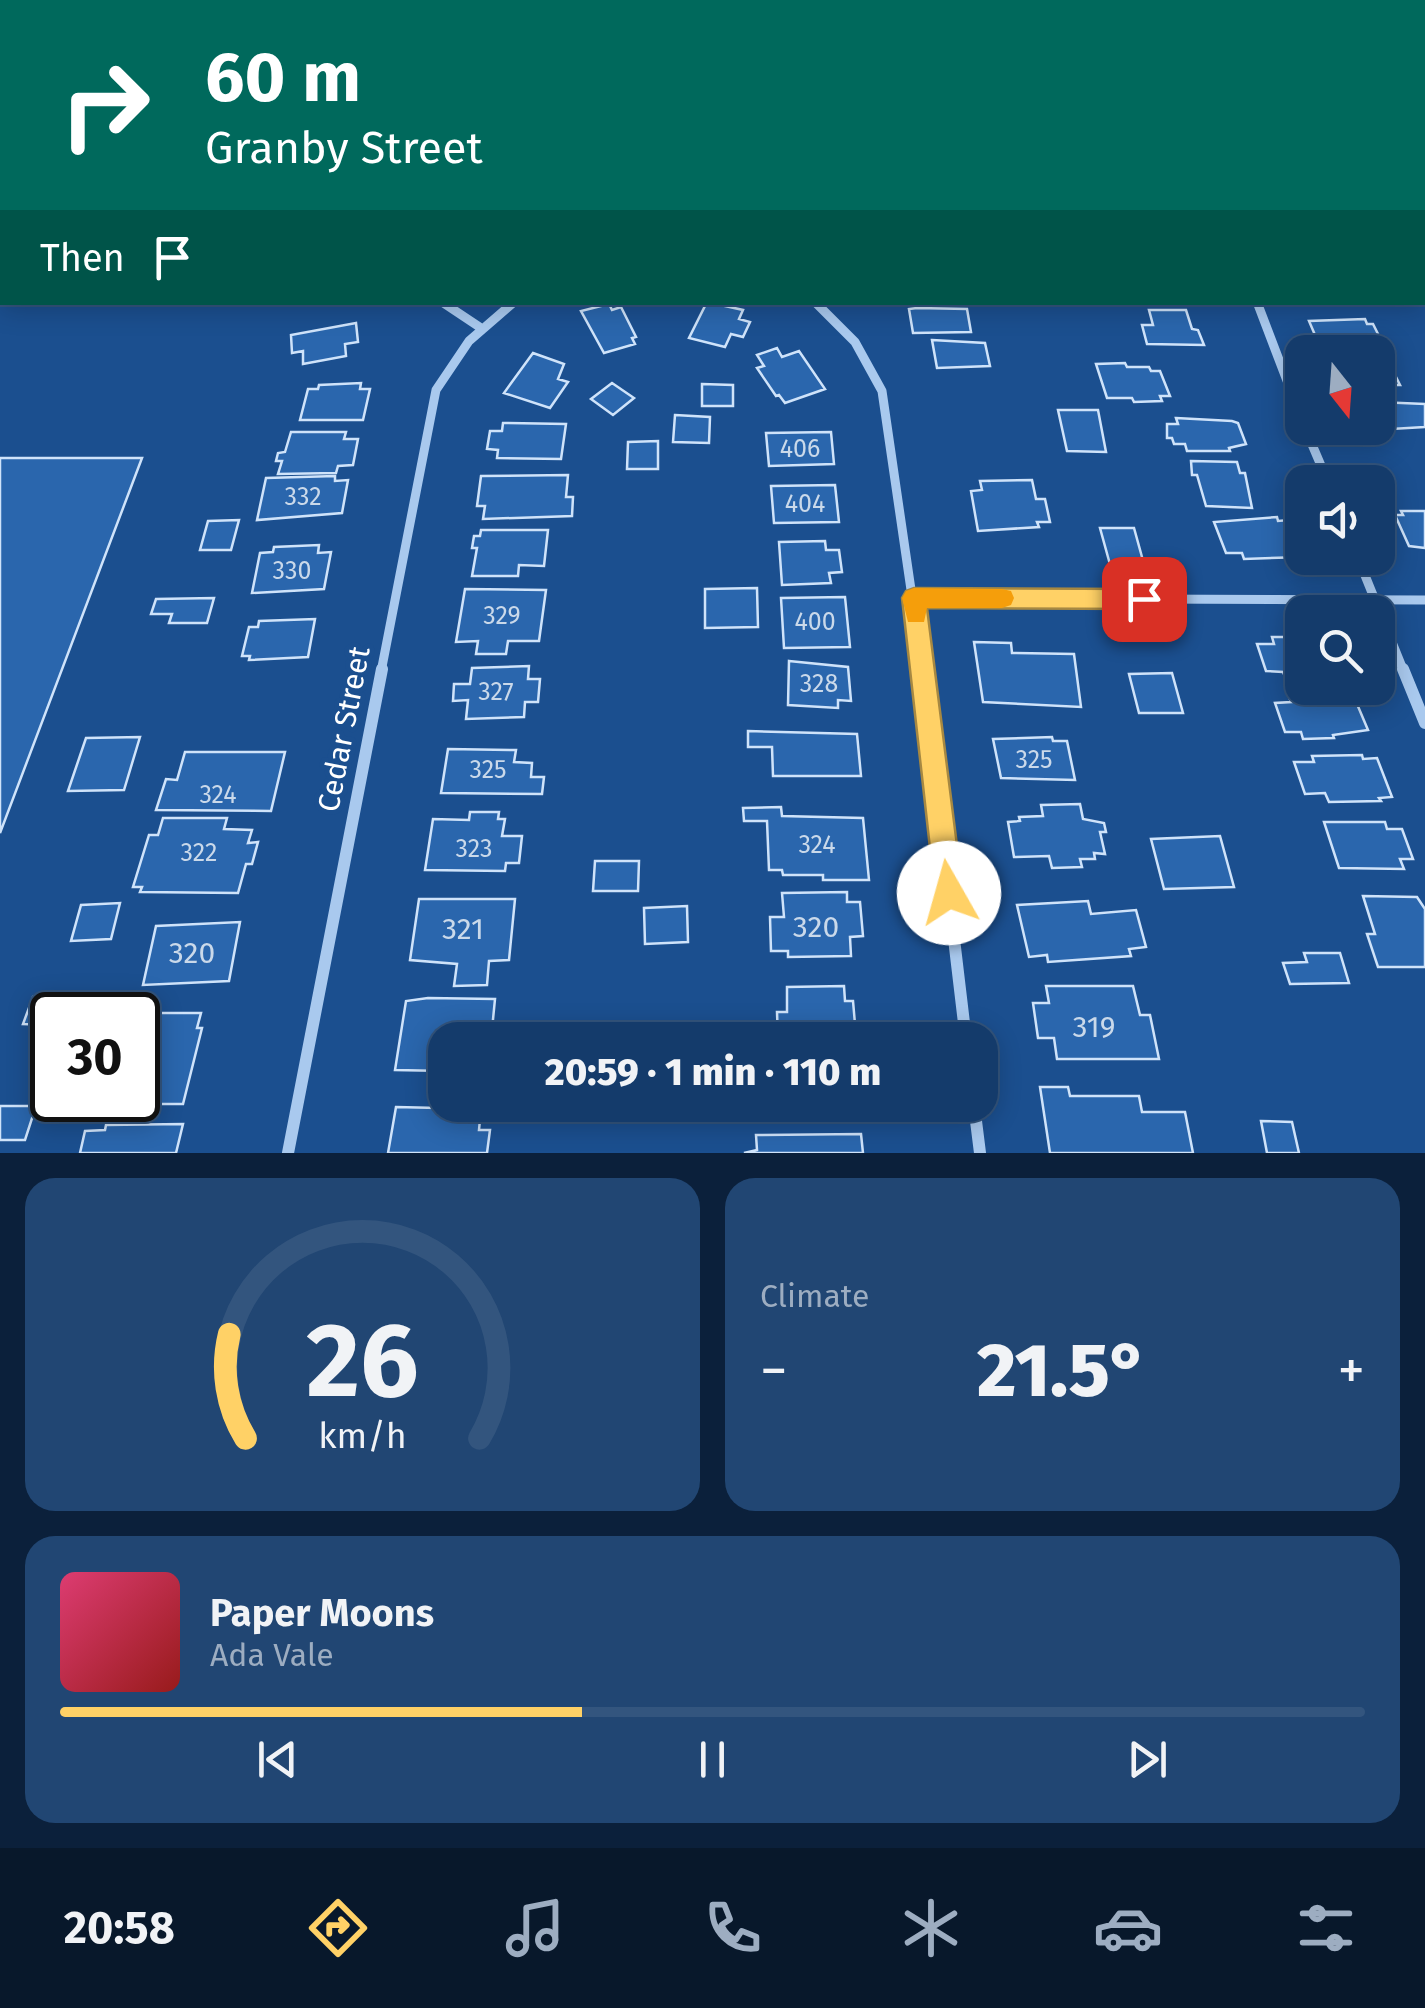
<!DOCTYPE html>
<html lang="en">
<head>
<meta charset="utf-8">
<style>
	body { margin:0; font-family:"Fira Sans",sans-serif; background:#214673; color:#f1f3f6; height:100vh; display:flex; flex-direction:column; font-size:38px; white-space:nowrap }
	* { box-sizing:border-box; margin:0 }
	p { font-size:32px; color:#9dadc1 }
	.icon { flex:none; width:55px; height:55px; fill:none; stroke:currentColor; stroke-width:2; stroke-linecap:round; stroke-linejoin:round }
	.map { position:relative; height:1153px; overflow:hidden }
	.sheet { display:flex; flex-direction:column; gap:25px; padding:25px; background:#0b203b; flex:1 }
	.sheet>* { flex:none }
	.top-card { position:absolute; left:0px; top:0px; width:1425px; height:305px; box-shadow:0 5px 25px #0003,0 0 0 2px #33557e; background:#00695c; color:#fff; overflow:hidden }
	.needle { width:65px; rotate:163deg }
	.buttons { position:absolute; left:1285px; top:335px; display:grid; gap:20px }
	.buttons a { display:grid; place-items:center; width:110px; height:110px; border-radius:20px; background:#143b6b; box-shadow:0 5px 25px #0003,0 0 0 2px #33557e; font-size:50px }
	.speed { position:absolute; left:30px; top:992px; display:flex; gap:20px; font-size:50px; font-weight:700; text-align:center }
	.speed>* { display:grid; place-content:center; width:130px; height:130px; border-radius:50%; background:#143b6b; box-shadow:0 5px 25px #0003,0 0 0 2px #33557e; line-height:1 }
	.speed .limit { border:5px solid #111; border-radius:15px; background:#fff; color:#111 }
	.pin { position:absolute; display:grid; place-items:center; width:85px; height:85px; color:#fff; margin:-42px; border-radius:20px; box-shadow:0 5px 15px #0006 }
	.me { position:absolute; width:110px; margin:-55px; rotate:353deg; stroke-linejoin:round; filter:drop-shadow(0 0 8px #0008) }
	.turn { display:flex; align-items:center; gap:35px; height:210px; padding:0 40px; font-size:45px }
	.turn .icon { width:130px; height:130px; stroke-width:2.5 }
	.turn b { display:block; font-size:70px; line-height:85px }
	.then { display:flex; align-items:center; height:95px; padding:0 40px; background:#0003; gap:20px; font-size:38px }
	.big { font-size:75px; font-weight:800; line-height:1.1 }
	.sheet .widget { flex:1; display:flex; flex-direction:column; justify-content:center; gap:15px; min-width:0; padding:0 35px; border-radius:30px; background:#214673 }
	.sheet .dial { align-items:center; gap:0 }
	.dial svg { height:260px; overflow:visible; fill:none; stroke:#33557e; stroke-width:7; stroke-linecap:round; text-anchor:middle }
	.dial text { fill:#f1f3f6; stroke:none }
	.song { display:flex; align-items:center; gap:30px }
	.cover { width:120px; height:120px; border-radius:15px; background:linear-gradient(135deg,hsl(340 70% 55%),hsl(0 70% 35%)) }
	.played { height:10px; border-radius:5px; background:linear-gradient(90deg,#ffd166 40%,#33557e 40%) }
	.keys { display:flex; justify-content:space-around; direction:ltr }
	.heat { display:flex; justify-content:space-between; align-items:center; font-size:55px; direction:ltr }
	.sheet .tiles { flex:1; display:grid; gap:25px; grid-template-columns:1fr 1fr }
	.widget:last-child { grid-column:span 2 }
	.trip { position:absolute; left:428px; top:1022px; width:570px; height:100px; border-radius:30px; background:#143b6b; box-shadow:0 5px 25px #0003,0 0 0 2px #33557e; font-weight:800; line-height:100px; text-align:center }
	.tabs { display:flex; height:160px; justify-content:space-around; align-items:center; background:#08182b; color:#9dadc1 }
	.tabs .icon { width:70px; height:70px }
	.tabs .selected { color:#ffd166 }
	.tabs b { font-size:45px; color:#f1f3f6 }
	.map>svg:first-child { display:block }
</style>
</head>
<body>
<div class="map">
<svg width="1425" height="1153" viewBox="0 0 1425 1153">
	<rect width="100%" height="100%" fill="#1b4f8f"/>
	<path fill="#2a66ad" stroke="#cfe3fa" stroke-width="2.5" d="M 707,302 L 743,310 L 739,319 L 750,322 L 743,337 L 731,334 L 725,347 L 689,338 Z
		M 609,304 L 612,310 L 621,307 L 636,337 L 632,338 L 635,344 L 604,353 L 581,311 Z
		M 917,308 L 967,309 L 971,332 L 913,333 L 909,309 Z
		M 1149,310 L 1186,310 L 1192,329 L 1198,330 L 1204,345 L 1147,344 L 1142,325 L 1153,325 Z
		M 1365,319 L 1367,324 L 1373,324 L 1381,340 L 1375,340 L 1378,345 L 1318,342 L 1309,321 Z
		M 356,323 L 358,342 L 345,344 L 346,356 L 303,364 L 303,351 L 292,353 L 291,335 Z
		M 932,340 L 985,343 L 990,366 L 937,368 Z
		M 777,348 L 782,357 L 799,351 L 825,389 L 785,403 L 779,395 L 776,396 L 757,368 L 764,366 L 757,355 Z
		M 533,353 L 564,364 L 558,379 L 568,382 L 550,408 L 504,393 Z
		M 1378,353 L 1384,353 L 1400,385 L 1378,385 Z
		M 1125,363 L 1127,367 L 1149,367 L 1151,371 L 1160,371 L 1170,396 L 1160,396 L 1162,401 L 1134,402 L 1132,398 L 1107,398 L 1096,364 Z
		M 361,383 L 360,389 L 370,389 L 363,420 L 300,420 L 308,389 L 318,389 L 319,385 Z
		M 612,383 L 634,398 L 613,415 L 591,399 Z
		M 702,384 L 733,385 L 733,406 L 702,406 Z
		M 1378,402 L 1425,404 L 1425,427 L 1357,431 L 1355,428 L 1378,428 Z
		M 1058,410 L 1098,410 L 1106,452 L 1067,451 Z
		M 675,415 L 710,417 L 709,443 L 673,442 Z
		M 1176,418 L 1232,421 L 1238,423 L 1246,444 L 1229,448 L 1230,451 L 1187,451 L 1185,444 L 1174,444 L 1172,438 L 1167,438 L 1167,424 L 1178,424 Z
		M 503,423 L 566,424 L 561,459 L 497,458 L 498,450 L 487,449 L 490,431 L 502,431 Z
		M 291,432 L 346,432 L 344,439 L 358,439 L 353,465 L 338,466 L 336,473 L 278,474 L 282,461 L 276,461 L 278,453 L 285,452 Z
		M 831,432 L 834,464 L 769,466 L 766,433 Z
		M 658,441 L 658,469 L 627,469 L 628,442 Z
		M 0,458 L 142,458 L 0,833 Z
		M 1191,461 L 1237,462 L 1240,473 L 1245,473 L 1252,508 L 1206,506 L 1197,475 L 1192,475 Z
		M 568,475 L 566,497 L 573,497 L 572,516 L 483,519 L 485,506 L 477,506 L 481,476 Z
		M 335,476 L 335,481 L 348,480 L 342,513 L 257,520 L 266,478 Z
		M 1032,480 L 1036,499 L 1045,499 L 1050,522 L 1037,522 L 1039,527 L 978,531 L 971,491 L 982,490 L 980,481 Z
		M 835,485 L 839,522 L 774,523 L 771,486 Z
		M 1401,511 L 1425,511 L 1425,548 L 1409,546 L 1395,515 L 1403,515 Z
		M 1277,517 L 1278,521 L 1289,520 L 1302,557 L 1244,559 L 1242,553 L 1226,553 L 1214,522 Z
		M 239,520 L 231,550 L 200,550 L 208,521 Z
		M 1100,528 L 1134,528 L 1145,568 L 1111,568 Z
		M 481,530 L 548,530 L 544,566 L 519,565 L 518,576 L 472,576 L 477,548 L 472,548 L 474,536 L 480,536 Z
		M 825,541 L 826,550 L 839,550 L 842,572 L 829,573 L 831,583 L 782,585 L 779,542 Z
		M 319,545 L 318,553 L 331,552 L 324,589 L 252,593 L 260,553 L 273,552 L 274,547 Z
		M 757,588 L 758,627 L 705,628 L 705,589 Z
		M 465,589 L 546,590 L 539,641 L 508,641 L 506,654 L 476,654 L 478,641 L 456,642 Z
		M 845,597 L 850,647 L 784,648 L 781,598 Z
		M 214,598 L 207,623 L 169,623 L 172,614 L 151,614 L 156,599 Z
		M 315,619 L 308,657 L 249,660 L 250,656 L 242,656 L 249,627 L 258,627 L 259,621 Z
		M 1272,637 L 1302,637 L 1302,679 L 1286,679 L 1283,672 L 1266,671 L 1257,644 L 1274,644 Z
		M 974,642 L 1011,643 L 1012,653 L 1074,654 L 1081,707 L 983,702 Z
		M 789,661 L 848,667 L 851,701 L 838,700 L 838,708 L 788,705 Z
		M 529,666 L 528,679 L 540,679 L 538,702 L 525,702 L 524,717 L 466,719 L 468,700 L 453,701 L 454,684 L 470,684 L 472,668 Z
		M 1172,673 L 1183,713 L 1139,713 L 1129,674 Z
		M 1316,696 L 1317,702 L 1357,704 L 1368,730 L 1333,735 L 1334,738 L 1303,739 L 1301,732 L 1285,732 L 1275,703 L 1291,702 L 1289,697 Z
		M 748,731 L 857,734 L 861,776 L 773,776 L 772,747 L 748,747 Z
		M 140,737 L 124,790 L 68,791 L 86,738 Z
		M 1052,737 L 1053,741 L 1067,741 L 1075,780 L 1001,778 L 993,739 Z
		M 448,749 L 516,750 L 514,762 L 532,763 L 531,777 L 544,777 L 542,794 L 441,793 Z
		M 185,752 L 285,752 L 271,811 L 156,810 L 166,779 L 177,780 Z
		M 1362,755 L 1363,759 L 1377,758 L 1392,797 L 1379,798 L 1381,801 L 1329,802 L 1325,793 L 1305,794 L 1294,762 L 1314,762 L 1312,756 Z
		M 1080,804 L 1083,819 L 1104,823 L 1106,832 L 1100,832 L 1105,854 L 1094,853 L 1095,859 L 1080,859 L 1082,867 L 1052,868 L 1049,856 L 1014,857 L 1008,822 L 1020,821 L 1019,817 L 1043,816 L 1041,805 Z
		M 781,807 L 782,816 L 863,818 L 869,880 L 823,880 L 823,875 L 783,875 L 782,870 L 769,870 L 767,821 L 744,821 L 743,808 Z
		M 470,812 L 499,812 L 498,819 L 505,819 L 502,836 L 522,836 L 519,863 L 506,863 L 505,871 L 425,870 L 433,819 L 469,820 Z
		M 163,818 L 227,818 L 224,829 L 252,830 L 248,843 L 258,842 L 252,864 L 246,864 L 238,893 L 140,892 L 142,887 L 133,887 L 149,835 L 158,835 Z
		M 1324,822 L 1385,822 L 1387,829 L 1402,829 L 1413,859 L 1400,859 L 1404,869 L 1339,868 Z
		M 1220,836 L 1234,887 L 1164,889 L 1151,839 Z
		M 595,861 L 639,861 L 638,891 L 593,891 Z
		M 847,892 L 847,902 L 860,902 L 863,936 L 850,937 L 851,956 L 788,957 L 788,951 L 771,951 L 770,917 L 784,917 L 782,893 Z
		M 1363,896 L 1417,897 L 1425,909 L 1425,967 L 1378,967 L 1367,934 L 1375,934 Z
		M 419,899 L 515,899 L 509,960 L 489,961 L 487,985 L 454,986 L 457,964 L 410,960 Z
		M 1088,901 L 1091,914 L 1136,910 L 1146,947 L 1129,949 L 1131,956 L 1048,962 L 1047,955 L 1029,957 L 1017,905 Z
		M 120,903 L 111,939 L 71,941 L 81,905 Z
		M 687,906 L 688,942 L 645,944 L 644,908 Z
		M 240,922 L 229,981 L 143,985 L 156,926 Z
		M 1304,953 L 1340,953 L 1349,983 L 1290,984 L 1283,963 L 1307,962 Z
		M 844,986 L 845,1001 L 853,1001 L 855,1024 L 866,1024 L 868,1040 L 778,1040 L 777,1012 L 787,1012 L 787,987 Z
		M 1046,986 L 1133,986 L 1140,1015 L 1150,1015 L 1159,1059 L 1057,1059 L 1054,1038 L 1038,1038 L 1033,1003 L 1049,1003 Z
		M 33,997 L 103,999 L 97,1015 L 52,1015 L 52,1025 L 23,1024 Z
		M 428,998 L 495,999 L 491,1040 L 445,1040 L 445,1071 L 395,1070 L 406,1001 Z
		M 150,1013 L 201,1013 L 197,1028 L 202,1028 L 183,1104 L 126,1104 L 127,1100 L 138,1100 L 138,1057 Z
		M 1040,1087 L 1068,1087 L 1070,1096 L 1139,1096 L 1142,1112 L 1185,1112 L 1193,1153 L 1050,1153 Z
		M 0,1106 L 36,1106 L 25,1140 L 0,1140 Z
		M 396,1107 L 481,1109 L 479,1130 L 490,1130 L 487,1153 L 388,1153 Z
		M 1261,1121 L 1292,1122 L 1299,1153 L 1267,1153 Z
		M 183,1124 L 176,1153 L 80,1153 L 85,1131 L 105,1130 L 106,1125 Z
		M 861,1134 L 863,1153 L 744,1153 L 757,1150 L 756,1135 Z"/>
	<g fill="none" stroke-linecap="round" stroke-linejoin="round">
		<path stroke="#a9c9ee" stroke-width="8" d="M 1108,2 L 1123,0"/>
		<path stroke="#a9c9ee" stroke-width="9" d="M 442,302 L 481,328
			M 815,302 L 855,342 L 882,391 L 923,672
			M 1257,302 L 1302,420
			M 1305,428 L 1328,482
			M 1358,558 L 1404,672
			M 914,598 L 1425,600
			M 381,672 L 436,390 L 469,341 L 514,302"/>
		<path stroke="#a9c9ee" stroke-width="12" d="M 922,669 L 966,1040
			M 1403,669 L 1425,723
			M 974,1105 L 980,1153
			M 288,1153 L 382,669"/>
	</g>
	<path fill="#ffd166" stroke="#a68842" stroke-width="2.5" d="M 914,588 L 1144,589 L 1153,592 L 1156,599 L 1153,606 L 1144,609 L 927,608 L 963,893 L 959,902 L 949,906 L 939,902 L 935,893 L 902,598 L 906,591 Z"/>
	<path fill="#f59e0b" d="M 914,588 L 1002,589 L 1011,591 L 1014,598 L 1011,605 L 1002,608 L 927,608 L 924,622 L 908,622 L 902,598 L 906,591 Z"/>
	<g text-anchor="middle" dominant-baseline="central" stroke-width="10" stroke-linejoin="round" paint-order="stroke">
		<g font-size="25" fill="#cad9ea">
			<text x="800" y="449">406</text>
			<text x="303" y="497">332</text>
			<text x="805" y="504">404</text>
			<text x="292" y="571">330</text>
			<text x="502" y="616">329</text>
			<text x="815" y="622">400</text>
			<text x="819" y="684">328</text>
			<text x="496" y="692">327</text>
			<text x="1034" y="760">325</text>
			<text x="488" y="770">325</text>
			<text x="218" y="795">324</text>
			<text x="817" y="845">324</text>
			<text x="474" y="849">323</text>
			<text x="199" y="853">322</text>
		</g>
		<g font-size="30" fill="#fff" stroke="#1b4f8f">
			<text transform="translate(344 729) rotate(-79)">Cedar Street</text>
		</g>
		<g font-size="30" fill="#cad9ea">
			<text x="816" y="927">320</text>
			<text x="463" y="929">321</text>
			<text x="192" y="953">320</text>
			<text x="1094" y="1027">319</text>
		</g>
	</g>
</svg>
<div class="buttons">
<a><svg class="needle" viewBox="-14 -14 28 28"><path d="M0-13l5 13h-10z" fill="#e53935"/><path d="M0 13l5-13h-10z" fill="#9dadc1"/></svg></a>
<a><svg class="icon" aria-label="sound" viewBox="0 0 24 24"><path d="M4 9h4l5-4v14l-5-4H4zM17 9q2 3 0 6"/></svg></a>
<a><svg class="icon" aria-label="search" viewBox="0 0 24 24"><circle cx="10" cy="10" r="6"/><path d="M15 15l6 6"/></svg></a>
</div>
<div class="speed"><div class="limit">30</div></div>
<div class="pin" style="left:1144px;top:599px;background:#d93025"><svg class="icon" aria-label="arrive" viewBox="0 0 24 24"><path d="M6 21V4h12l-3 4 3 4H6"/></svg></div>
<svg class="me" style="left:949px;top:893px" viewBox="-20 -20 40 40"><circle r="19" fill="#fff"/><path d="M0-13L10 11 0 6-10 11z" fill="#ffd166"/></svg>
<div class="trip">20:59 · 1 min · 110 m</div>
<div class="top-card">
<div class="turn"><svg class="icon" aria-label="right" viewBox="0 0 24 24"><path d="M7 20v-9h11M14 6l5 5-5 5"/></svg><div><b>60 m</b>Granby Street</div></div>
<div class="then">Then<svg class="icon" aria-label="arrive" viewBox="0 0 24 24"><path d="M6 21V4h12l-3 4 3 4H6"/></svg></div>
</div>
</div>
<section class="sheet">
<div class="tiles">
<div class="widget dial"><svg viewBox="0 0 100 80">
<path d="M14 69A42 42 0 1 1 86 69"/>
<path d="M14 69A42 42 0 0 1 9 37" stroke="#ffd166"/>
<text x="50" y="56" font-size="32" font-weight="700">26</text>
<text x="50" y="72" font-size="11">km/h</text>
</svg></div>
<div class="widget"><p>Climate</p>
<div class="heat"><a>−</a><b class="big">21.5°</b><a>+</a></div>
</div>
<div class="widget">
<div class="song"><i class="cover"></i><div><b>Paper Moons</b><p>Ada Vale</p></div></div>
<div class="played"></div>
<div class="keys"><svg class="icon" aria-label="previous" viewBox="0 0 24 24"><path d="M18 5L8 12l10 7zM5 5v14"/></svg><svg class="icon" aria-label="pause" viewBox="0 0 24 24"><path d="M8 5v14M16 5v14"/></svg><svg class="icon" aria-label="next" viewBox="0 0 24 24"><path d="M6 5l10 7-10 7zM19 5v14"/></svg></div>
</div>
</div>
</section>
<nav class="tabs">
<b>20:58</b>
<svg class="icon selected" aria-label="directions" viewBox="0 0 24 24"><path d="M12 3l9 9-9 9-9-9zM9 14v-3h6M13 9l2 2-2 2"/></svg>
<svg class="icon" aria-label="music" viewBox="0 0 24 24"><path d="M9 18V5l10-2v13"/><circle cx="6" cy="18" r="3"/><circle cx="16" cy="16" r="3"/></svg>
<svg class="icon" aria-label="phone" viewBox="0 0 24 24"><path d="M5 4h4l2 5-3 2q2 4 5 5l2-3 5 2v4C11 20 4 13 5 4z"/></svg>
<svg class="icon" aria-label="climate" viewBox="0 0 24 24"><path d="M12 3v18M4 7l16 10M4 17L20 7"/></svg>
<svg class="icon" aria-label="car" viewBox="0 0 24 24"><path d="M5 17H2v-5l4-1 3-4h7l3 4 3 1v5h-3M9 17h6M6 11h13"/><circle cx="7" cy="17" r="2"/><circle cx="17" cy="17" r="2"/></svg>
<svg class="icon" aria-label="filters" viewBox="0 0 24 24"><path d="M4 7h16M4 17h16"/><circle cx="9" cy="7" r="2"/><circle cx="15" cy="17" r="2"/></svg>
</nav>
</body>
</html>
